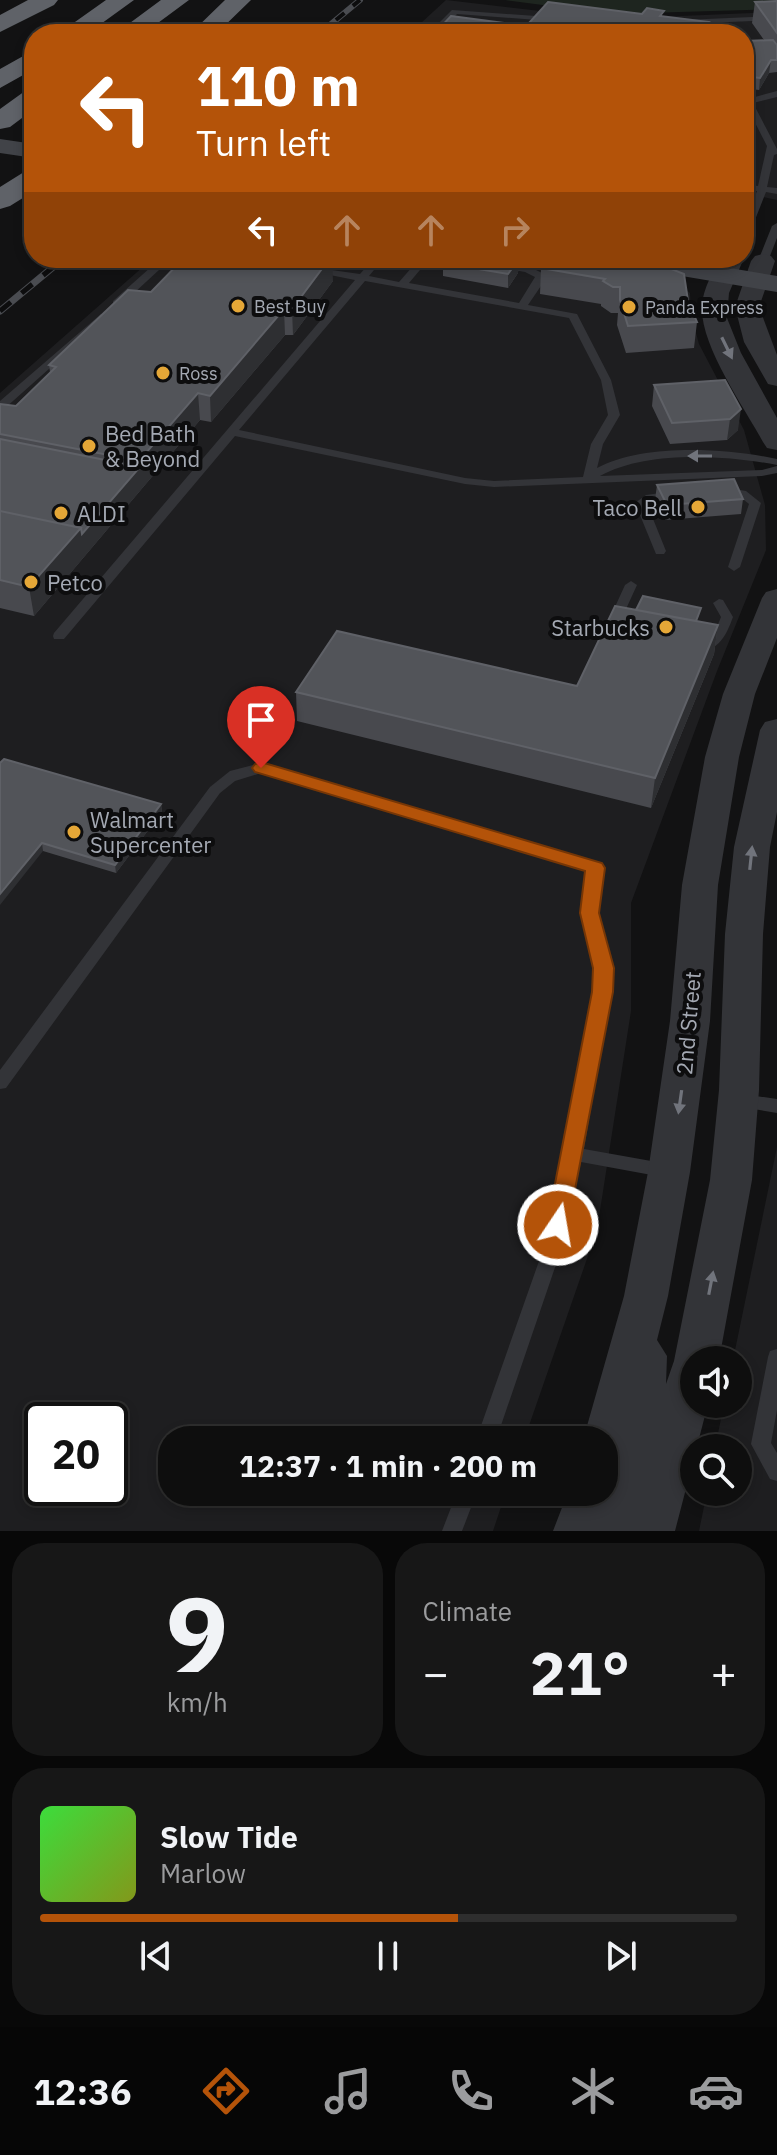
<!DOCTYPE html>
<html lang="en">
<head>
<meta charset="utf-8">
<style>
	body { margin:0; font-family:"IBM Plex Sans",sans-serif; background:#171717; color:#f1f3f6; height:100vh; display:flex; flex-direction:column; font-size:30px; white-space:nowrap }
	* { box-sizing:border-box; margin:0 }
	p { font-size:26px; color:#9b9c9e }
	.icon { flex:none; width:44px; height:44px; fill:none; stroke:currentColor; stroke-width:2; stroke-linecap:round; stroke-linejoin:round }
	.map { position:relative; height:1531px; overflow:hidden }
	.drawer { display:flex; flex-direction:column; gap:12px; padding:12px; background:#080808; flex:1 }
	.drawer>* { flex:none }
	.hud { position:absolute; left:24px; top:24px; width:730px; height:244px; border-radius:32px; box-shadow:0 4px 12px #0003,0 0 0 2px #2e2e2e; background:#b45309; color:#fff; overflow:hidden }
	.fabs { position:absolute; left:680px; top:1346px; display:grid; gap:16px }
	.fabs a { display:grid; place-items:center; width:72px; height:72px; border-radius:50%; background:#0e0e0e; box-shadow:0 4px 12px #0003,0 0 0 2px #2e2e2e; font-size:40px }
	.speed { position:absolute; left:24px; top:1402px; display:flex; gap:16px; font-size:40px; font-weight:700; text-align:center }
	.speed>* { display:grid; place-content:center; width:104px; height:104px; border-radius:50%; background:#0e0e0e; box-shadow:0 4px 12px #0003,0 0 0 2px #2e2e2e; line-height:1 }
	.speed .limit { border:4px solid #111; border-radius:12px; background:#fff; color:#111 }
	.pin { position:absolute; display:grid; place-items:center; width:68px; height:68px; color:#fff; margin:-82px -34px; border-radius:50% 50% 50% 0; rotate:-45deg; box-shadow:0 0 8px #0007 }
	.pin .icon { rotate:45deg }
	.me { position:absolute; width:88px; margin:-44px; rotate:12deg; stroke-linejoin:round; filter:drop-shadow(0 0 6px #0008) }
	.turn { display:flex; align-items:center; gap:28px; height:168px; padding:0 40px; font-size:36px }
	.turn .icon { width:104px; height:104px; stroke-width:2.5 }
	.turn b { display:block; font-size:56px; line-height:68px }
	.lanes { display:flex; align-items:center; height:76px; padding:0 40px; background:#0003; justify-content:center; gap:40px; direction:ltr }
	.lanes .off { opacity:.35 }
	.big { font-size:60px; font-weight:700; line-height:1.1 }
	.drawer .tile { flex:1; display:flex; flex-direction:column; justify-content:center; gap:12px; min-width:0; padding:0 28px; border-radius:32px; background:#171717 }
	.drawer .dial { align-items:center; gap:0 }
	.dial b { font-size:104px; line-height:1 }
	.song { display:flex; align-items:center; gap:24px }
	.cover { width:96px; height:96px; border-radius:12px; background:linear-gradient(135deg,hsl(120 70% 55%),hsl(70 70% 35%)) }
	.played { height:8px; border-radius:4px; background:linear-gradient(90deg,#b45309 60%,#2e2e2e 60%) }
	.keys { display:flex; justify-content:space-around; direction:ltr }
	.heat { display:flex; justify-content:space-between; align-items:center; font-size:44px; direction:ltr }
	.drawer .tiles { flex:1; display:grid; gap:12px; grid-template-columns:1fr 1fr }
	.tile:last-child { grid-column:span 2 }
	.trip { position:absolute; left:158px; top:1426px; width:460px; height:80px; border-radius:32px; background:#0e0e0e; box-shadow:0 4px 12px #0003,0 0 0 2px #2e2e2e; font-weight:700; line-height:80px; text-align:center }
	.tabs { display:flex; height:128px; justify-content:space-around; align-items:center; background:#060606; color:#9b9c9e }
	.tabs .icon { width:56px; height:56px }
	.tabs .selected { color:#b45309 }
	.tabs b { font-size:36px; color:#f1f3f6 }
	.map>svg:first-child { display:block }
</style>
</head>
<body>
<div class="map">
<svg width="777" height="1531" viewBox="0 0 777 1531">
	<rect width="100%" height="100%" fill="#121213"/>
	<path fill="#1e1e20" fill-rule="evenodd" d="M 446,0 L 609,19 L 777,12 L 777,200 L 744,193 L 744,34 L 409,34 Z
		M 153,258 L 489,258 L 534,265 L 557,264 L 676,282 L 690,293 L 691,315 L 699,344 L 744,430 L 765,505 L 766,550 L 717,671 L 631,903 L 631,1011 L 597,1230 L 524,1440 L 172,1440 L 172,1492 L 506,1492 L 493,1531 L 0,1531 L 0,393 ZM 42,1420 L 110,1420 L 110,1488 L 42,1488 Z
		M 777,1147 L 777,1531 L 699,1531 L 707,1492 L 738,1492 L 738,1448 L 715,1448 L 724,1404 L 738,1404 L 738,1360 L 733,1360 Z"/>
	<path fill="#1e251f" d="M 505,0 L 777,0 L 777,9 L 612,14 Z"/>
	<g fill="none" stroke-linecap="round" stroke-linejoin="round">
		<path fill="#333438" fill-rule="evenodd" d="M 452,10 L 550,17 L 554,19 L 550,21 L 457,14 L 437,34 L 428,34 Z
			M 777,16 L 777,20 L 683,24 L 679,22 L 683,20 Z
			M 777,91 L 777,97 L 753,103 L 777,149 L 777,154 L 774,155 L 767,187 L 777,188 L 777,194 L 766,192 L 749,235 L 744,238 L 744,225 L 757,191 L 744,190 L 744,184 L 758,186 L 767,146 L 746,105 L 744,106 L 744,100 Z
			M 777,223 L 777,238 L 768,261 L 760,263 L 758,261 L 772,226 Z
			M 161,258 L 172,258 L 121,305 L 113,305 L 113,301 Z
			M 374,258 L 384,258 L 369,276 L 399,282 L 420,258 L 430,258 L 409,283 L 519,303 L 535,277 L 525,272 L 497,267 L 497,263 L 528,266 L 544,274 L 545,280 L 528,305 L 577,314 L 611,380 L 620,415 L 603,444 L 597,468 C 643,443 727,448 777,459 L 777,465 C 726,455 646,450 600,476 L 762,470 L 777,466 L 777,473 L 762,476 L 494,487 L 465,484 L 235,436 L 64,639 L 54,639 L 53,636 L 54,633 L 355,280 L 310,271 L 310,267 L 360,274 ZM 365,281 L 569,318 L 601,380 L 608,415 L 591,444 L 583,477 L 494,481 L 465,478 L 239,430 Z
			M 101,314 L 105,315 L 105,319 L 4,409 L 0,410 L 0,401 Z
			M 723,487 L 746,491 L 761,503 L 740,567 L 734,571 L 728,567 L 749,504 L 739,496 L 719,493 L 717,491 Z
			M 675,491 L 681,495 L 679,497 L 653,500 L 647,504 L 666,551 L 664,554 L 656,554 L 635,503 L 646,495 Z
			M 631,581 L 637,585 L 621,620 L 623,624 L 617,628 L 612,627 L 609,620 L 625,585 Z
			M 719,599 L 723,600 L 733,617 C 726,636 718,653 695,651 L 693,648 C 710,635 712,640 721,617 L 713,603 Z
			M 261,763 L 600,864 L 602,868 L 597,902 L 612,968 L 611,992 L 584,1149 L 668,1164 L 674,1166 L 677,1171 L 674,1176 L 668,1178 L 581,1162 L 563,1244 L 496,1440 L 476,1440 L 545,1244 L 565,1154 L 595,992 L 596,968 L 581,902 L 587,871 L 261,773 L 235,781 L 220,793 L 6,1088 L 0,1089 L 0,1070 L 210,787 L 230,771 Z
			M 742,1094 L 777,1099 L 777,1113 L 736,1106 L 734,1101 L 736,1096 Z
			M 777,1349 L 777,1410 L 771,1443 L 777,1453 L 777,1481 L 770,1479 L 751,1444 L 768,1357 L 770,1351 Z
			M 457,1492 L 477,1492 L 462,1531 L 442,1531 Z"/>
		<path fill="#333438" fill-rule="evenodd" d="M 763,254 L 771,256 L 775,261 L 759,307 L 777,355 L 777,386 L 768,384 L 744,342 L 735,307 L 751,261 L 755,256 Z
			M 720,258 L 744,258 L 729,293 L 727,318 L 741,353 L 777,418 L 777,450 L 767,448 L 763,442 C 744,407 699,344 702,305 C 703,289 713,272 720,258 Z
			M 777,589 L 777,638 L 755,694 L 739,757 L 718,885 L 710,1021 L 690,1172 L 668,1296 L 657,1340 L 667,1356 L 666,1384 L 674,1361 L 710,1180 L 719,1090 L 725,934 L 734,847 L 760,730 L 765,722 L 777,719 L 777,812 L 770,847 L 763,934 L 759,1090 L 752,1180 L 719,1360 L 694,1360 L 694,1404 L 708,1404 L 675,1531 L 553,1531 L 568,1492 L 604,1492 L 604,1440 L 583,1440 L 624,1296 L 648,1172 L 670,1021 L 682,885 L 705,757 L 723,694 L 762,598 L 766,592 Z"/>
		<path fill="#414348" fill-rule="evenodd" d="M 0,139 L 34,144 L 34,158 L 0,153 Z
			M 609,258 L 670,258 L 777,276 L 777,292 L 622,266 L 613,264 Z"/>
		<path fill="#5f6268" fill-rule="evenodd" d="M 28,0 L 58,0 L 54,5 L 0,32 L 0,15 Z
			M 106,0 L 134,0 L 87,34 L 58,34 Z
			M 161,0 L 189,0 L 143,34 L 115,34 Z
			M 225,0 L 251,0 L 216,34 L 190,34 Z
			M 34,50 L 34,69 L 0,88 L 0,69 Z
			M 34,89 L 34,109 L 10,127 L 0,129 L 0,109 L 25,91 Z
			M 34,169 L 34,191 L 10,206 L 0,209 L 0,187 L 24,172 Z"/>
		<defs>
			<path id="rail-far1" d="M 319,34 L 360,0"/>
			<path id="rail" d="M 0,311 L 64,258"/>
		</defs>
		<use href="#rail-far1" stroke="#4a4c51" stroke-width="6"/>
		<use href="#rail" stroke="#4a4c51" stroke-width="7"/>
		<use href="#rail-far1" stroke="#0d0d0e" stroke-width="4" stroke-dasharray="11" stroke-linecap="butt"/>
		<use href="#rail" stroke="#0d0d0e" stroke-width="5" stroke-dasharray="14" stroke-linecap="butt"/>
	</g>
	<path fill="#48494e" d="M 777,1 L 777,72 L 769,73 L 759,90 L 744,88 L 744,41 L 764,40 L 752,23 L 755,2 Z
		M 663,258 L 662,263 L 688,301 L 697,322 L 694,348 L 626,353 L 617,325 L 618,313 L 611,313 L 601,306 L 601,304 L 540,294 L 541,268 Z
		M 519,259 L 518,273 L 508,288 L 443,276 L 443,263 Z
		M 333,281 L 293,335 L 285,335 L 211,422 L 200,420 L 34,616 L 0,608 L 0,404 L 16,406 L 50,372 L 49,365 L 151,292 Z
		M 725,380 L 738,430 L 727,440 L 670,444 L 652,406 L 654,385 Z
		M 657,485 L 743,499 L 741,514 L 665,520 L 655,500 Z
		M 700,622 L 718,625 L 714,654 L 651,808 L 297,721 L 296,692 L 577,686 Z
		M 0,763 L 161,804 L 162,812 L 116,873 L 43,851 Z"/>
	<path fill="#2e2f32" d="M 709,22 L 708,34 L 701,34 Z
		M 771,60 L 769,73 L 759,90 L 760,78 Z
		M 330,258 L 332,258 L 333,281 L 293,335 L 292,309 Z
		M 519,259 L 518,273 L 508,288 L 508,274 Z
		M 284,309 L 285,335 L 211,422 L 210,396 Z
		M 198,393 L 200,420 L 34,616 L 29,587 L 81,528 L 140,467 L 139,461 Z
		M 741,409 L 738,430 L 727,440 L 730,419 Z
		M 718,625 L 714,654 L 651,808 L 655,778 Z
		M 161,804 L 162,812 L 116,873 L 115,865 Z
		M 42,843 L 43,851 L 0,905 L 0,894 Z"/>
	<path fill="#525459" stroke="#5f6167" stroke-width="2" d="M 777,1 L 777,33 L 755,2 Z
		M 548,2 L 642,14 L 647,8 L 664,11 L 660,16 L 709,22 L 701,34 L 519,34 Z
		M 451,16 L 526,26 L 519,34 L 442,34 L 443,33 L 436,32 Z
		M 773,40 L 777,45 L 777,60 L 771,60 L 760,78 L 744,76 L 744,41 Z
		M 184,258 L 330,258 L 292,309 L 284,309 L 210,396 L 198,393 L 139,461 L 0,434 L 0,404 L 16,406 L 56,367 L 49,365 L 128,290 L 151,292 Z
		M 447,258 L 512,258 L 519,259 L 508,274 L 443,263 Z
		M 548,258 L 663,258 L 662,262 L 666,267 L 684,274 L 688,301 L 697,322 L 628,326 L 620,300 L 620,287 L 613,287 L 603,281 L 605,279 L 541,268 Z
		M 725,380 L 741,409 L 730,419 L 672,423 L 654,385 Z
		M 0,439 L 140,467 L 82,534 L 81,528 L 0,511 Z
		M 734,479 L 743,499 L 667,505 L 657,485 Z
		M 0,511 L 81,528 L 29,587 L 0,580 Z
		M 643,596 L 701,608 L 696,621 L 636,610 Z
		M 615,606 L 718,625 L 655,778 L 296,692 L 337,631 L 577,686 Z
		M 4,759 L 161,804 L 115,865 L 42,843 L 0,894 L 0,763 Z"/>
	<defs><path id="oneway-solid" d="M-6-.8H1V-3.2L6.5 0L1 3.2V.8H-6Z" transform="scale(2)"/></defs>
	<g fill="#71747c">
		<use href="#oneway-solid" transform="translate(727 348) rotate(64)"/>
		<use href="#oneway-solid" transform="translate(700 456) rotate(180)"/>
		<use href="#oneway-solid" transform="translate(751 858) rotate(-84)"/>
		<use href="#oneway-solid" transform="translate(680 1102) rotate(98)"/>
		<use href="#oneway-solid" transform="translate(711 1283) rotate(-79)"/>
	</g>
	<path fill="#b45309" stroke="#753606" stroke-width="2" d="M 261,762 L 602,863 L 605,868 L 599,913 L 614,968 L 613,992 L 567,1231 L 558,1234 L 550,1231 L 547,1225 L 592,992 L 593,968 L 580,913 L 585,871 L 255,772 L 252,768 L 255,764 Z"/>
	<g fill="#e5a737" stroke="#0d0d0e" stroke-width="3">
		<circle cx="238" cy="306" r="8"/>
		<circle cx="629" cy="307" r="8"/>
		<circle cx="163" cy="373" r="8"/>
		<circle cx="89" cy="446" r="8"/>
		<circle cx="698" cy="507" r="8"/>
		<circle cx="61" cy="513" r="8"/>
		<circle cx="31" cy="582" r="8"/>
		<circle cx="666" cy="627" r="8"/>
		<circle cx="74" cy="832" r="8"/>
	</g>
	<g text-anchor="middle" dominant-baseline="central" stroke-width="8" stroke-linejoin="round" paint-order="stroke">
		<g font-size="18" fill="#a4a9b3" stroke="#0d0d0e" text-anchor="start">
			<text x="254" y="306">Best Buy</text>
			<text x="645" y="307">Panda Express</text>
			<text x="179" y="373">Ross</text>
		</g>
		<g font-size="22" fill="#a4a9b3" stroke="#0d0d0e" text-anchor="start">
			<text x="105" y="433">Bed Bath<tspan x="105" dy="25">&amp; Beyond</tspan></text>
			<text x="682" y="507" text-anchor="end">Taco Bell</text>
			<text x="77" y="513">ALDI</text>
			<text x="47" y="582">Petco</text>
			<text x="650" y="627" text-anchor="end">Starbucks</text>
			<text x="90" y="819">Walmart<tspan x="90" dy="25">Supercenter</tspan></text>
		</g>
		<g font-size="22" fill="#a4a9b3" stroke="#0d0d0e">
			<text transform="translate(688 1023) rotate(-85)">2nd Street</text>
		</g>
	</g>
</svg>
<div class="fabs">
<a><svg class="icon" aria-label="sound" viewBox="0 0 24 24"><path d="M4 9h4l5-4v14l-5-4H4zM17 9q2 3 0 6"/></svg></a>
<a><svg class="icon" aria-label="search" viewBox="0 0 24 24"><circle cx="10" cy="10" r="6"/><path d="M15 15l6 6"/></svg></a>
</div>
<div class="speed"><div class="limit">20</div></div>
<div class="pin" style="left:261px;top:768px;background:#d93025"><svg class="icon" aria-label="arrive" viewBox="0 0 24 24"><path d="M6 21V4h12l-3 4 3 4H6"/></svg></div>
<svg class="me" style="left:558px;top:1225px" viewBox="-20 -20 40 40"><circle r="17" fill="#b45309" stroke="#fff" stroke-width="3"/><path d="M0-11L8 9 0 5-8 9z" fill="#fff"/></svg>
<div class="trip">12:37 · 1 min · 200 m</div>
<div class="hud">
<div class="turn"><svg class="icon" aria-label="left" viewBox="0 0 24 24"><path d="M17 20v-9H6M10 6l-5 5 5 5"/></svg><div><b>110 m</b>Turn left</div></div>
<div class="lanes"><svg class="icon" aria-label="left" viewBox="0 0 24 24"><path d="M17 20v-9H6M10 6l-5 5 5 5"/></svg><svg class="icon off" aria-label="ahead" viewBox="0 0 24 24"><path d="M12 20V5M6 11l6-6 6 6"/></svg><svg class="icon off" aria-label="ahead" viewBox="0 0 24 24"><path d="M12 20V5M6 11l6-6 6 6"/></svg><svg class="icon off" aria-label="right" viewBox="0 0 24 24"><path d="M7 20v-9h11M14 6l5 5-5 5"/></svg></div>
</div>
</div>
<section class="drawer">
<div class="tiles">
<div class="tile dial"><b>9</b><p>km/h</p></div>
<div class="tile"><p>Climate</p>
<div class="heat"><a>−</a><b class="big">21°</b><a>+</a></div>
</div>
<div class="tile">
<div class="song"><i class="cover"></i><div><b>Slow Tide</b><p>Marlow</p></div></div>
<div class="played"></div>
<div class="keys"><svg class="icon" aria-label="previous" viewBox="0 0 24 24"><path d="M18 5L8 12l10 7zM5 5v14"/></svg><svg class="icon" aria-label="pause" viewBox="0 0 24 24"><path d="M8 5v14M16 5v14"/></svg><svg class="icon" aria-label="next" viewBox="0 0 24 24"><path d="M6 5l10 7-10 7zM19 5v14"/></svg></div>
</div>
</div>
</section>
<nav class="tabs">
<b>12:36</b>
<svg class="icon selected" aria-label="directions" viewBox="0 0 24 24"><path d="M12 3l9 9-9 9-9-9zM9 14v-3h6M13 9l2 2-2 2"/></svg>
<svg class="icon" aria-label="music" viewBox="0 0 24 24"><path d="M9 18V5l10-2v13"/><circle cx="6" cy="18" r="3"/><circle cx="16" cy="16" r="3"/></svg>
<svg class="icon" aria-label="phone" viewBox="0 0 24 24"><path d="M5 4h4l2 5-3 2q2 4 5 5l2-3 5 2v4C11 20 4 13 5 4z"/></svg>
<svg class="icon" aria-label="climate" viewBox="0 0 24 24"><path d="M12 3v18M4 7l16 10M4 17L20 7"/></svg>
<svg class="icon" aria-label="car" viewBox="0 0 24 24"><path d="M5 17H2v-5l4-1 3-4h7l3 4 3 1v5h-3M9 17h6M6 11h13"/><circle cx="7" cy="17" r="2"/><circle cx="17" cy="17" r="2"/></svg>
</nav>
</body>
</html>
